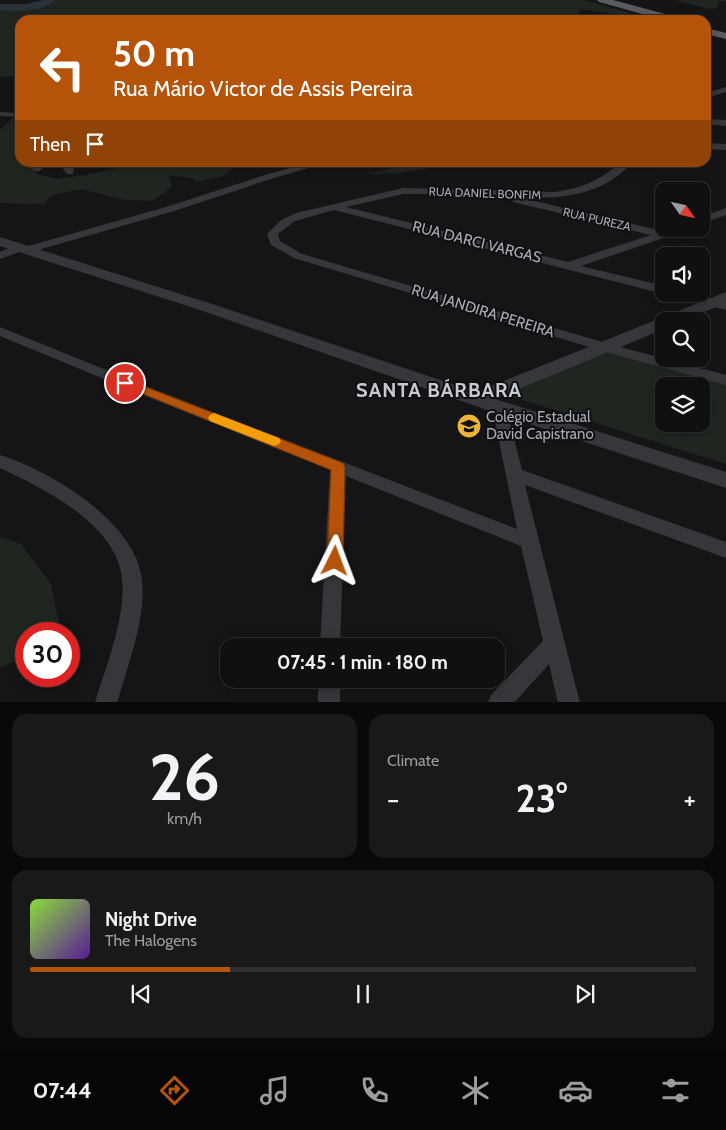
<!DOCTYPE html>
<html lang="en">
<head>
<meta charset="utf-8">
<style>
	body { margin:0; font-family:Cabin,sans-serif; background:#19191a; color:#f1f3f6; height:100vh; display:flex; flex-direction:column; font-size:19px; white-space:nowrap }
	* { box-sizing:border-box; margin:0 }
	p { font-size:16px; color:#9c9d9f }
	.icon { flex:none; width:28px; height:28px; fill:none; stroke:currentColor; stroke-width:2; stroke-linecap:round; stroke-linejoin:round }
	.map { position:relative; height:702px; overflow:hidden }
	.drawer { display:flex; flex-direction:column; gap:12px; padding:12px; background:#090909; flex:1 }
	.drawer>* { flex:none }
	.guide { position:absolute; left:15px; top:15px; width:696px; height:152px; border-radius:15px; box-shadow:0 2px 12px #0003,0 0 0 1px #303031; background:#b45309; color:#fff; overflow:hidden }
	.needle { width:32px; rotate:124deg }
	.controls { position:absolute; left:655px; top:182px; display:grid; gap:10px }
	.controls a { display:grid; place-items:center; width:55px; height:55px; border-radius:10px; background:#101011; box-shadow:0 2px 12px #0003,0 0 0 1px #303031; font-size:25px }
	.speed { position:absolute; left:15px; top:622px; display:flex; gap:10px; font-size:25px; font-weight:700; text-align:center }
	.speed>* { display:grid; place-content:center; width:65px; height:65px; border-radius:50%; background:#101011; box-shadow:0 2px 12px #0003,0 0 0 1px #303031; line-height:1 }
	.speed .limit { border:8px solid #d22; background:#fff; color:#111 }
	.pin { position:absolute; display:grid; place-items:center; width:42px; height:42px; color:#fff; margin:-21px; border:2px solid #fff; border-radius:50%; box-shadow:0 1px 5px #0007 }
	.me { position:absolute; width:55px; margin:-28px; rotate:3deg; stroke-linejoin:round; filter:drop-shadow(0 0 4px #0008) }
	.turn { display:flex; align-items:center; gap:18px; height:105px; padding:0 15px; font-size:22px }
	.turn .icon { width:65px; height:65px; stroke-width:2.5 }
	.turn b { display:block; font-size:35px; line-height:42px }
	.then { display:flex; align-items:center; height:48px; padding:0 15px; background:#0003; gap:10px; font-size:19px }
	.big { font-size:38px; font-weight:700; line-height:1.1 }
	.drawer .widget { flex:1; display:flex; flex-direction:column; justify-content:center; gap:8px; min-width:0; padding:0 18px; border-radius:15px; background:#19191a }
	.drawer .dial { align-items:center; gap:0 }
	.dial b { font-size:65px; line-height:1 }
	.song { display:flex; align-items:center; gap:15px }
	.cover { width:60px; height:60px; border-radius:8px; background:linear-gradient(135deg,hsl(90 70% 55%),hsl(270 70% 35%)) }
	.played { height:5px; border-radius:2px; background:linear-gradient(90deg,#b45309 30%,#303031 30%) }
	.keys { display:flex; justify-content:space-around; direction:ltr }
	.heat { display:flex; justify-content:space-between; align-items:center; font-size:28px; direction:ltr }
	.drawer .tiles { flex:1; display:grid; gap:12px; grid-template-columns:1fr 1fr }
	.widget:last-child { grid-column:span 2 }
	.trip { position:absolute; left:220px; top:638px; width:285px; height:50px; border-radius:15px; background:#101011; box-shadow:0 2px 12px #0003,0 0 0 1px #303031; font-weight:700; line-height:50px; text-align:center }
	.tab-bar { display:flex; height:80px; justify-content:space-around; align-items:center; background:#060607; color:#9c9d9f }
	.tab-bar .icon { width:35px; height:35px }
	.tab-bar .on { color:#b45309 }
	.tab-bar b { font-size:22px; color:#f1f3f6 }
	.map>svg:first-child { display:block }
</style>
</head>
<body>
<div class="map">
<svg width="726" height="703" viewBox="0 0 726 703">
	<rect width="100%" height="100%" fill="#151517"/>
	<path fill="#1f2620" fill-rule="evenodd" d="M 56,0 L 584,0 L 631,13 L 621,15 L 580,9 L 579,14 L 595,17 L 593,19 L 596,20 L 20,20 L 20,76 L 0,77 L 0,9 L 41,7 Z
		M 675,0 L 726,0 L 726,1 L 716,1 L 719,3 L 717,8 L 709,9 Z
		M 13,118 L 20,118 L 20,162 L 29,163 L 38,174 L 57,179 L 86,175 L 140,163 L 240,163 L 223,176 L 198,182 L 191,178 L 168,175 L 172,187 L 152,201 L 126,200 L 81,189 L 52,195 L 44,204 L 0,203 L 0,130 Z
		M 406,162 L 446,163 C 421,172 393,174 367,174 L 389,169 Z
		M 607,352 L 726,384 L 726,464 L 504,394 ZM 664,386 L 701,386 L 701,424 L 664,424 Z
		M 0,537 L 21,544 L 51,584 L 61,634 L 26,634 L 26,656 L 0,668 Z"/>
	<g fill="none" stroke-linecap="round" stroke-linejoin="round">
		<path fill="#2b333a" fill-rule="evenodd" d="M 44,0 L 55,0 C 42,13 17,11 0,10 L 0,4 L 26,4 Z"/>
		<path fill="#36373b" fill-rule="evenodd" d="M 726,87 L 726,92 L 706,98 L 706,93 Z
			M 0,112 L 20,113 L 20,117 L 0,116 Z
			M 706,119 L 726,120 L 726,126 L 706,124 Z
			M 706,143 L 726,144 L 726,150 L 706,149 Z
			M 29,162 L 38,162 L 42,169 L 40,171 L 34,171 Z
			M 65,162 L 75,162 L 73,174 L 67,174 L 63,169 Z
			M 312,162 L 329,162 L 274,178 L 174,211 L 31,252 L 27,253 L 22,251 L 0,259 L 0,252 C 8,249 18,242 25,247 L 166,207 L 268,174 Z
			M 622,162 L 633,162 C 601,196 565,198 522,198 L 662,231 L 670,229 L 685,229 L 684,231 L 581,266 L 664,286 L 664,294 L 334,210 L 295,221 L 278,234 L 280,241 L 302,254 L 609,344 L 726,375 L 726,385 L 599,350 L 294,258 L 271,245 L 267,234 L 281,220 L 296,213 L 403,188 L 554,192 C 584,188 599,180 622,162 ZM 403,194 L 446,194 L 513,198 L 513,202 L 651,235 L 568,262 L 346,207 Z
			M 726,208 L 726,215 L 701,224 L 701,217 Z
			M 673,294 L 693,294 L 726,302 L 726,310 L 675,297 Z
			M 0,327 L 148,387 L 517,529 L 492,407 L 495,403 L 505,403 L 522,470 L 726,542 L 726,558 L 525,485 L 580,703 L 558,703 L 549,664 L 514,703 L 488,703 L 491,695 L 543,641 L 521,546 L 346,476 L 340,646 L 320,646 L 330,470 L 138,393 L 0,336 Z
			M 0,455 C 51,471 136,522 142,580 C 146,620 128,664 117,703 L 95,703 C 106,666 126,618 122,579 C 117,524 44,489 0,468 Z
			M 318,679 L 340,679 L 340,703 L 318,703 Z"/>
		<path fill="#36373b" fill-rule="evenodd" d="M 0,237 L 209,303 L 476,392 L 726,292 L 726,303 L 682,321 L 664,321 L 664,329 L 495,399 L 726,472 L 726,488 L 493,412 L 197,309 L 0,246 Z"/>
		<path fill="#5a5c63" fill-rule="evenodd" d="M 597,0 L 613,0 L 680,18 L 681,20 L 664,20 L 599,2 Z
			M 706,28 L 726,33 L 726,39 L 706,34 Z"/>
	</g>
	<path fill="#b45309" stroke="#753606" d="M 125,379 L 343,463 L 345,467 L 343,561 L 340,566 L 335,568 L 329,566 L 327,561 L 331,470 L 121,385 L 119,383 L 121,380 Z"/>
	<path fill="#f59e0b" d="M 214,413 L 279,438 L 281,441 L 279,444 L 274,446 L 210,421 L 208,418 L 210,415 Z"/>
	<defs>
		<symbol id="school-disc" viewBox="-11 -11 22 22"><circle r="9.5" fill="#edb537" stroke="#101012"/><path d="M0-5L7-2L0 1L-7-2ZM-4 1L0 2.5L4 1V4Q0 6-4 4Z" fill="#111"/></symbol>
	</defs>
	<g fill-rule="evenodd">
		<use href="#school-disc" x="455" y="412" width="28" height="28"/>
	</g>
	<g text-anchor="middle" dominant-baseline="central" stroke-width="4" stroke-linejoin="round" paint-order="stroke">
		<g font-size="12" fill="#a7abb6" stroke="#101012">
			<text transform="translate(485 193) rotate(2)">RUA DANIEL BONFIM</text>
			<text transform="translate(597 219) rotate(13)">RUA PUREZA</text>
		</g>
		<g font-size="15" fill="#a7abb6" stroke="#101012">
			<text transform="translate(477 242) rotate(14)">RUA DARCI VARGAS</text>
			<text transform="translate(483 311) rotate(17)">RUA JANDIRA PEREIRA</text>
		</g>
		<g font-size="15" fill="#a7abb6" stroke="#101012" text-anchor="start">
			<text x="486" y="417">Colégio Estadual<tspan x="486" dy="17">David Capistrano</tspan></text>
		</g>
		<g font-size="20" font-weight="bold" letter-spacing="1" fill="#c8cad2" stroke="#101012">
			<text x="439" y="390">SANTA BÁRBARA</text>
		</g>
	</g>
</svg>
<div class="controls">
<a><svg class="needle" viewBox="-14 -14 28 28"><path d="M0-13l5 13h-10z" fill="#e53935"/><path d="M0 13l5-13h-10z" fill="#9c9d9f"/></svg></a>
<a><svg class="icon" aria-label="sound" viewBox="0 0 24 24"><path d="M4 9h4l5-4v14l-5-4H4zM17 9q2 3 0 6"/></svg></a>
<a><svg class="icon" aria-label="search" viewBox="0 0 24 24"><circle cx="10" cy="10" r="6"/><path d="M15 15l6 6"/></svg></a>
<a><svg class="icon" aria-label="layers" viewBox="0 0 24 24"><path d="M12 4l9 5-9 5-9-5zM3 14l9 5 9-5"/></svg></a>
</div>
<div class="speed"><div class="limit">30</div></div>
<div class="pin" style="left:125px;top:383px;background:#d93025"><svg class="icon" aria-label="arrive" viewBox="0 0 24 24"><path d="M6 21V4h12l-3 4 3 4H6"/></svg></div>
<svg class="me" style="left:335px;top:561px" viewBox="-20 -20 40 40"><path d="M0-17L14 15 0 8-14 15z" fill="#b45309" stroke="#fff" stroke-width="4"/></svg>
<div class="trip">07:45 · 1 min · 180 m</div>
<div class="guide">
<div class="turn"><svg class="icon" aria-label="left" viewBox="0 0 24 24"><path d="M17 20v-9H6M10 6l-5 5 5 5"/></svg><div><b>50 m</b>Rua Mário Victor de Assis Pereira</div></div>
<div class="then">Then<svg class="icon" aria-label="arrive" viewBox="0 0 24 24"><path d="M6 21V4h12l-3 4 3 4H6"/></svg></div>
</div>
</div>
<section class="drawer">
<div class="tiles">
<div class="widget dial"><b>26</b><p>km/h</p></div>
<div class="widget"><p>Climate</p>
<div class="heat"><a>−</a><b class="big">23°</b><a>+</a></div>
</div>
<div class="widget">
<div class="song"><i class="cover"></i><div><b>Night Drive</b><p>The Halogens</p></div></div>
<div class="played"></div>
<div class="keys"><svg class="icon" aria-label="previous" viewBox="0 0 24 24"><path d="M18 5L8 12l10 7zM5 5v14"/></svg><svg class="icon" aria-label="pause" viewBox="0 0 24 24"><path d="M8 5v14M16 5v14"/></svg><svg class="icon" aria-label="next" viewBox="0 0 24 24"><path d="M6 5l10 7-10 7zM19 5v14"/></svg></div>
</div>
</div>
</section>
<nav class="tab-bar">
<b>07:44</b>
<svg class="icon on" aria-label="directions" viewBox="0 0 24 24"><path d="M12 3l9 9-9 9-9-9zM9 14v-3h6M13 9l2 2-2 2"/></svg>
<svg class="icon" aria-label="music" viewBox="0 0 24 24"><path d="M9 18V5l10-2v13"/><circle cx="6" cy="18" r="3"/><circle cx="16" cy="16" r="3"/></svg>
<svg class="icon" aria-label="phone" viewBox="0 0 24 24"><path d="M5 4h4l2 5-3 2q2 4 5 5l2-3 5 2v4C11 20 4 13 5 4z"/></svg>
<svg class="icon" aria-label="climate" viewBox="0 0 24 24"><path d="M12 3v18M4 7l16 10M4 17L20 7"/></svg>
<svg class="icon" aria-label="car" viewBox="0 0 24 24"><path d="M5 17H2v-5l4-1 3-4h7l3 4 3 1v5h-3M9 17h6M6 11h13"/><circle cx="7" cy="17" r="2"/><circle cx="17" cy="17" r="2"/></svg>
<svg class="icon" aria-label="filters" viewBox="0 0 24 24"><path d="M4 7h16M4 17h16"/><circle cx="9" cy="7" r="2"/><circle cx="15" cy="17" r="2"/></svg>
</nav>
</body>
</html>
